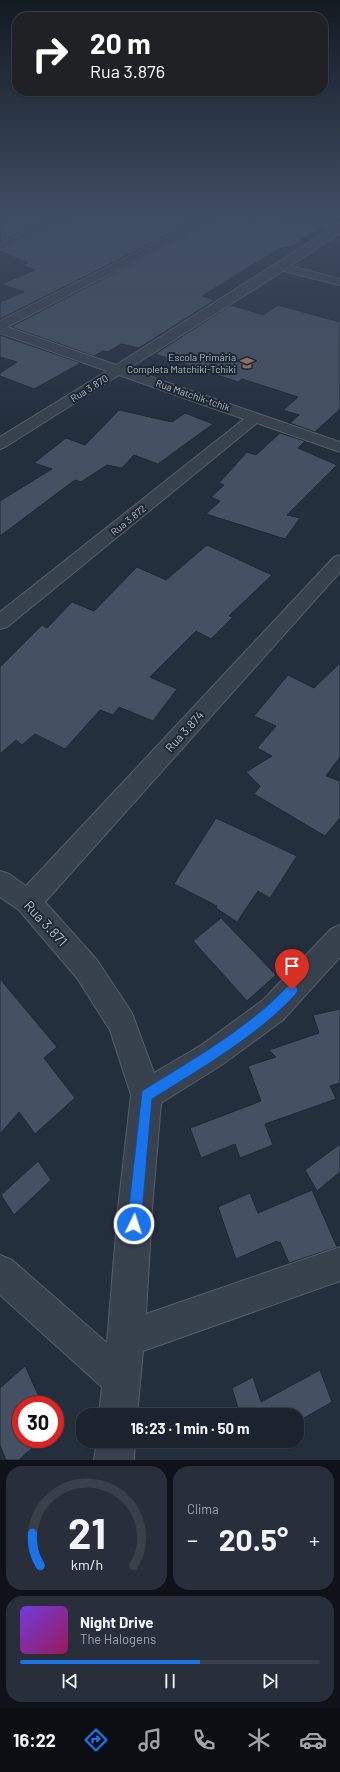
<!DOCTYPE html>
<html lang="pt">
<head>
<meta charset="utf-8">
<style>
	body { margin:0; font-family:Barlow,sans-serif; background:#282f3a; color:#f1f3f6; height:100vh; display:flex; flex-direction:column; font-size:15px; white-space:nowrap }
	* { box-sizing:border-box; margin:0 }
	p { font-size:13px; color:#a0a4aa }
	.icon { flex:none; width:22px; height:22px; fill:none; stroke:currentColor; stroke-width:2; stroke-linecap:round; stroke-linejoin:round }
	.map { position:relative; height:1460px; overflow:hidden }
	.details { display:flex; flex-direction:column; gap:6px; padding:6px; background:#0f1319; flex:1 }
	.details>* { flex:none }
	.hud { position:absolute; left:12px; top:12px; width:316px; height:84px; border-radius:16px; box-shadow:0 1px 3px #0004,0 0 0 1px #39404a; background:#202124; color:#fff; overflow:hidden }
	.speed { position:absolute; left:12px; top:1396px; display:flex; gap:8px; font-size:20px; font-weight:700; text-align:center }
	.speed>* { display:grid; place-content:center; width:52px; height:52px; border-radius:50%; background:#1b232e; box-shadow:0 1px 3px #0004,0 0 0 1px #39404a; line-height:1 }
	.speed .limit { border:6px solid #d22; background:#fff; color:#111 }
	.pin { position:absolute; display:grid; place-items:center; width:34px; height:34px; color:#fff; margin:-41px -17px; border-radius:50% 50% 50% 0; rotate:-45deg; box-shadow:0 0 4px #0007 }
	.pin .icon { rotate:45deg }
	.me { position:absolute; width:44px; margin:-22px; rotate:4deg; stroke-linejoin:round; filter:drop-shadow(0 0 3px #0008) }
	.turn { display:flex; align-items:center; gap:14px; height:84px; padding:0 12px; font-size:18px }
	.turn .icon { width:52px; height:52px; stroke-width:2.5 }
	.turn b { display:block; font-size:28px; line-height:34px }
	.big { font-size:30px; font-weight:700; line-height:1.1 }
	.details .card { flex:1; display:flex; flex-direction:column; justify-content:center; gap:6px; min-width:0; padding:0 14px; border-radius:16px; background:#282f3a }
	.details .dial { align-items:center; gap:0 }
	.dial svg { height:104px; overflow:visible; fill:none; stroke:#39404a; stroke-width:7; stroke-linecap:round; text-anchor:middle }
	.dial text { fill:#f1f3f6; stroke:none }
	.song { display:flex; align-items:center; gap:12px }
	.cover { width:48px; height:48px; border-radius:6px; background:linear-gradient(135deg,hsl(260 70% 55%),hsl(330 70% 35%)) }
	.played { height:4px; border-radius:2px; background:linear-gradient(90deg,#1a73e8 60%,#39404a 60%) }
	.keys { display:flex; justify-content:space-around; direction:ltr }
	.heat { display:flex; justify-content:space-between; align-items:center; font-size:22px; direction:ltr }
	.details .tiles { flex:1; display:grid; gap:6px; grid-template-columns:1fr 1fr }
	.card:last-child { grid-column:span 2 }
	.trip { position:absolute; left:76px; top:1408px; width:228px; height:40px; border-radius:16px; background:#1b232e; box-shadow:0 1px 3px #0004,0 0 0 1px #39404a; font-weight:700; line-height:40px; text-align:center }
	.dock { display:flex; height:64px; justify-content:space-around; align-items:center; background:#0b0e12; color:#a0a4aa }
	.dock .icon { width:28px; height:28px }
	.dock .current { color:#1a73e8 }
	.dock b { font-size:18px; color:#f1f3f6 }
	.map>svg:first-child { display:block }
</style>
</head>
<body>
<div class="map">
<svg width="340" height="1460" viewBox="0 0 340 1460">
	<rect width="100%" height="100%" fill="#242f3e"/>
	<path fill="#455162" stroke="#1f2835" d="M 0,215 L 62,215 L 0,241 Z
		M 78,215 L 208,215 L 0,319 L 0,302 L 24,292 L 1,284 L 35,270 L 22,265 L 28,263 L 0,251 Z
		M 224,215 L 278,215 L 280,218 L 321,227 L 290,248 L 285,247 L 279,249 L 202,296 L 215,300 L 139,348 L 121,344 L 108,352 L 103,351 L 94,356 L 11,327 Z
		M 302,215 L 339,215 L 331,221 Z
		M 231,305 L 263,315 L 278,305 L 340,322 L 340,409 L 315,432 L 290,423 L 299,415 L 283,410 L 298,397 L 242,379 L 238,382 L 155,354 Z
		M 0,335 L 81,363 L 34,389 L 0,376 L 0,373 L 17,362 L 0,357 Z
		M 119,410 L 172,422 L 185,413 L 213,424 L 158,464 L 134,455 L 122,468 L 107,465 L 81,482 L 75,480 L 0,536 L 0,501 L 52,469 L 34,463 L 66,438 L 85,445 Z
		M 280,433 L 305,441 L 298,448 L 337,465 L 287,515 L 300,518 L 285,539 L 206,514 L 220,501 L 211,497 L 224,485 L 219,483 L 247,452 L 256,455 Z
		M 207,545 L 272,575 L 229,616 L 233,617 L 211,639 L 196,631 L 150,677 L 177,689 L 153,721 L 119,707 L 113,715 L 100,710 L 65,749 L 35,734 L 22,745 L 16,740 L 0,754 L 0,667 L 42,625 L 47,628 L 72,602 L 94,611 L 137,567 L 166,580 Z
		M 340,663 L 340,757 L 326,776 L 340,781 L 340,818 L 325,836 L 254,794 L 260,786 L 246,772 L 272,756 L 257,748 L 276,726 L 254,716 L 288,675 L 314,688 Z
		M 216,818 L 297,856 L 270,898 L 258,891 L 237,922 L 216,908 L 217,906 L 174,884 Z
		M 221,918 L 276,975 L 247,1001 L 193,941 Z
		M 0,979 L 57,1047 L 44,1058 L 75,1098 L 35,1134 L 19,1112 L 0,1134 Z
		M 340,1009 L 340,1083 L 330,1086 L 336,1099 L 265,1124 L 273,1145 L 240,1158 L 235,1144 L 201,1158 L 190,1128 L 261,1101 L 248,1066 L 276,1057 L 269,1050 L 319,1033 L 313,1015 Z
		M 340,1144 L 340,1172 L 317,1191 L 305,1170 Z
		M 38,1161 L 51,1180 L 14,1215 L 1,1195 Z
		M 312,1190 L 337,1247 L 289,1263 L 280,1242 L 278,1243 L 277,1241 L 236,1259 L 218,1207 L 250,1193 L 258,1213 Z
		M 25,1366 L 43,1405 L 21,1405 L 21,1439 L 42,1439 L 19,1460 L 6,1460 L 0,1446 L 0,1388 Z
		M 320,1370 L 332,1402 L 297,1422 L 297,1415 L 240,1415 L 232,1388 L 253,1377 L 261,1402 Z"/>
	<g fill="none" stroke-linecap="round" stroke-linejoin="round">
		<defs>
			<path id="street" d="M 65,215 L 77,215 L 0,250 L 0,243 Z
				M 211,215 L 223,215 L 7,327 L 116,365 L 332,228 L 280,217 L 279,215 L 296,215 L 340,224 L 340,233 L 290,266 L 340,279 L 340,285 L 283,271 L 128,369 L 340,442 L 340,452 L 257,423 L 7,627 L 0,629 L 0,612 L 244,419 L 119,375 L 5,447 L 0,449 L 0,437 L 107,371 L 0,333 L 0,321 Z
				M 340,555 L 340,572 L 45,902 L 97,960 L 132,1013 L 154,1073 L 203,1044 L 263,1000 L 331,929 L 340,925 L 340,957 L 283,1020 L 223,1064 L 161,1103 L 152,1209 L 146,1314 L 340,1247 L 340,1281 L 143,1351 L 137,1415 L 99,1415 L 102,1387 L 0,1295 L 0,1255 L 12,1260 L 107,1343 L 118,1209 L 131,1095 L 110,1030 L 77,978 L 19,910 L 0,897 L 0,871 L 9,874 L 26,886 L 334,557 Z
				M 97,1441 L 135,1441 L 134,1460 L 94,1460 Z"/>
		</defs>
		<use href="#street" stroke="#565f6c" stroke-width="2"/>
		<use href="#street" fill="#38414e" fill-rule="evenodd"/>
	</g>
	<linearGradient id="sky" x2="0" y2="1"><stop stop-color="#141a22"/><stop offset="0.51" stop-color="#3f4d63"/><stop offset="1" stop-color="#3f4d63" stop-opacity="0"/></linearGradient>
	<rect width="340" height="419" fill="url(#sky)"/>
	<path fill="#1a73e8" stroke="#114b97" d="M 292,984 L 296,986 L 298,990 L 296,994 C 256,1037 203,1067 152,1099 L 141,1224 L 139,1229 L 134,1231 L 129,1229 L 127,1224 L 142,1091 C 193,1059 247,1029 288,986 Z"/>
	<defs>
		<symbol id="school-bare" viewBox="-9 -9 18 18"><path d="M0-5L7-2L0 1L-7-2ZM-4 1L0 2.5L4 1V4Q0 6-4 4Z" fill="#8d6e63" stroke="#1d2633" stroke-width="2.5" paint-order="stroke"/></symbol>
	</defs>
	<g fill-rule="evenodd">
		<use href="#school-bare" x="237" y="353" width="20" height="20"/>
	</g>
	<g text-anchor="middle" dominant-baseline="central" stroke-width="4" stroke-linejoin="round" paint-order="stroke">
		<g font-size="10" fill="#b4bcc9" stroke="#1d2633" text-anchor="end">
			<text x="236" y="357">Escola Primária<tspan x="236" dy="12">Completa Matchiki-Tchiki</tspan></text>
		</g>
		<g font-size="10" fill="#b4bcc9" stroke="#1d2633">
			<text transform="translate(89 388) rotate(-32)">Rua 3.870</text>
			<text transform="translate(193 395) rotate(19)">Rua Matchik-tchik</text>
			<text transform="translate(128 520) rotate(-39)">Rua 3.872</text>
		</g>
		<g font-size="12" fill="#b4bcc9" stroke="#1d2633">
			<text transform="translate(184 731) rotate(-48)">Rua 3.874</text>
		</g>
		<g font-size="14" fill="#b4bcc9" stroke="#1d2633">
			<text transform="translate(46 923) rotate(47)">Rua 3.871</text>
		</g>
	</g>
</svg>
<div class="speed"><div class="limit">30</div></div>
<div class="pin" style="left:292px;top:990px;background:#d93025"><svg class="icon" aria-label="arrive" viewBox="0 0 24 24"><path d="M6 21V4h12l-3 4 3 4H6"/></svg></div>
<svg class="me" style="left:134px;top:1224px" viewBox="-20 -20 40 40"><circle r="17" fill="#1a73e8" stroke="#fff" stroke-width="3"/><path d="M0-11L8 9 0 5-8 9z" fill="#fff"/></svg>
<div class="trip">16:23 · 1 min · 50 m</div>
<div class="hud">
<div class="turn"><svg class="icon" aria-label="right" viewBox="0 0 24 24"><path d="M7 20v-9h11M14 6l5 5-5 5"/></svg><div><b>20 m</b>Rua 3.876</div></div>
</div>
</div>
<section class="details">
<div class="tiles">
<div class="card dial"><svg viewBox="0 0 100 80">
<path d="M14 69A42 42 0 1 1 86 69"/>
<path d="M14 69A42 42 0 0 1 8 44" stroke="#1a73e8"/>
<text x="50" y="56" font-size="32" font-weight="700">21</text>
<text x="50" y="72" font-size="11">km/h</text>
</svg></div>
<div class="card"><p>Clima</p>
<div class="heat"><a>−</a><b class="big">20.5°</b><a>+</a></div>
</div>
<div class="card">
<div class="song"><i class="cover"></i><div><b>Night Drive</b><p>The Halogens</p></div></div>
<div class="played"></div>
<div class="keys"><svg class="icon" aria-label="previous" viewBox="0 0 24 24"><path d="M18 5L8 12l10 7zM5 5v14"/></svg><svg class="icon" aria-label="pause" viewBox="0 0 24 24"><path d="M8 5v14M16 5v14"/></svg><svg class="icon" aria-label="next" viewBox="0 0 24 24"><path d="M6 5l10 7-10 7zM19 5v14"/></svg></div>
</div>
</div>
</section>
<nav class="dock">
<b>16:22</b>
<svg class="icon current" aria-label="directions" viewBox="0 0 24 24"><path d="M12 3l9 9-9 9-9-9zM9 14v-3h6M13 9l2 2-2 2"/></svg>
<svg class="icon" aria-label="music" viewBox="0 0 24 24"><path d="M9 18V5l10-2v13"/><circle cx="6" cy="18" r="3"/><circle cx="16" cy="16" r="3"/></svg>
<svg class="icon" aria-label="phone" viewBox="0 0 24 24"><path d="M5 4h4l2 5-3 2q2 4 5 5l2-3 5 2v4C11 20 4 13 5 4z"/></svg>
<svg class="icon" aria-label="climate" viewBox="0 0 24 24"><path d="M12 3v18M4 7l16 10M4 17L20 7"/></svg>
<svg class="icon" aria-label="car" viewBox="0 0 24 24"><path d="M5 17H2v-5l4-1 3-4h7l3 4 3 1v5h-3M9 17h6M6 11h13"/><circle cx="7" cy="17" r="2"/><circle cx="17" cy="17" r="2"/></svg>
</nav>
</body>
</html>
